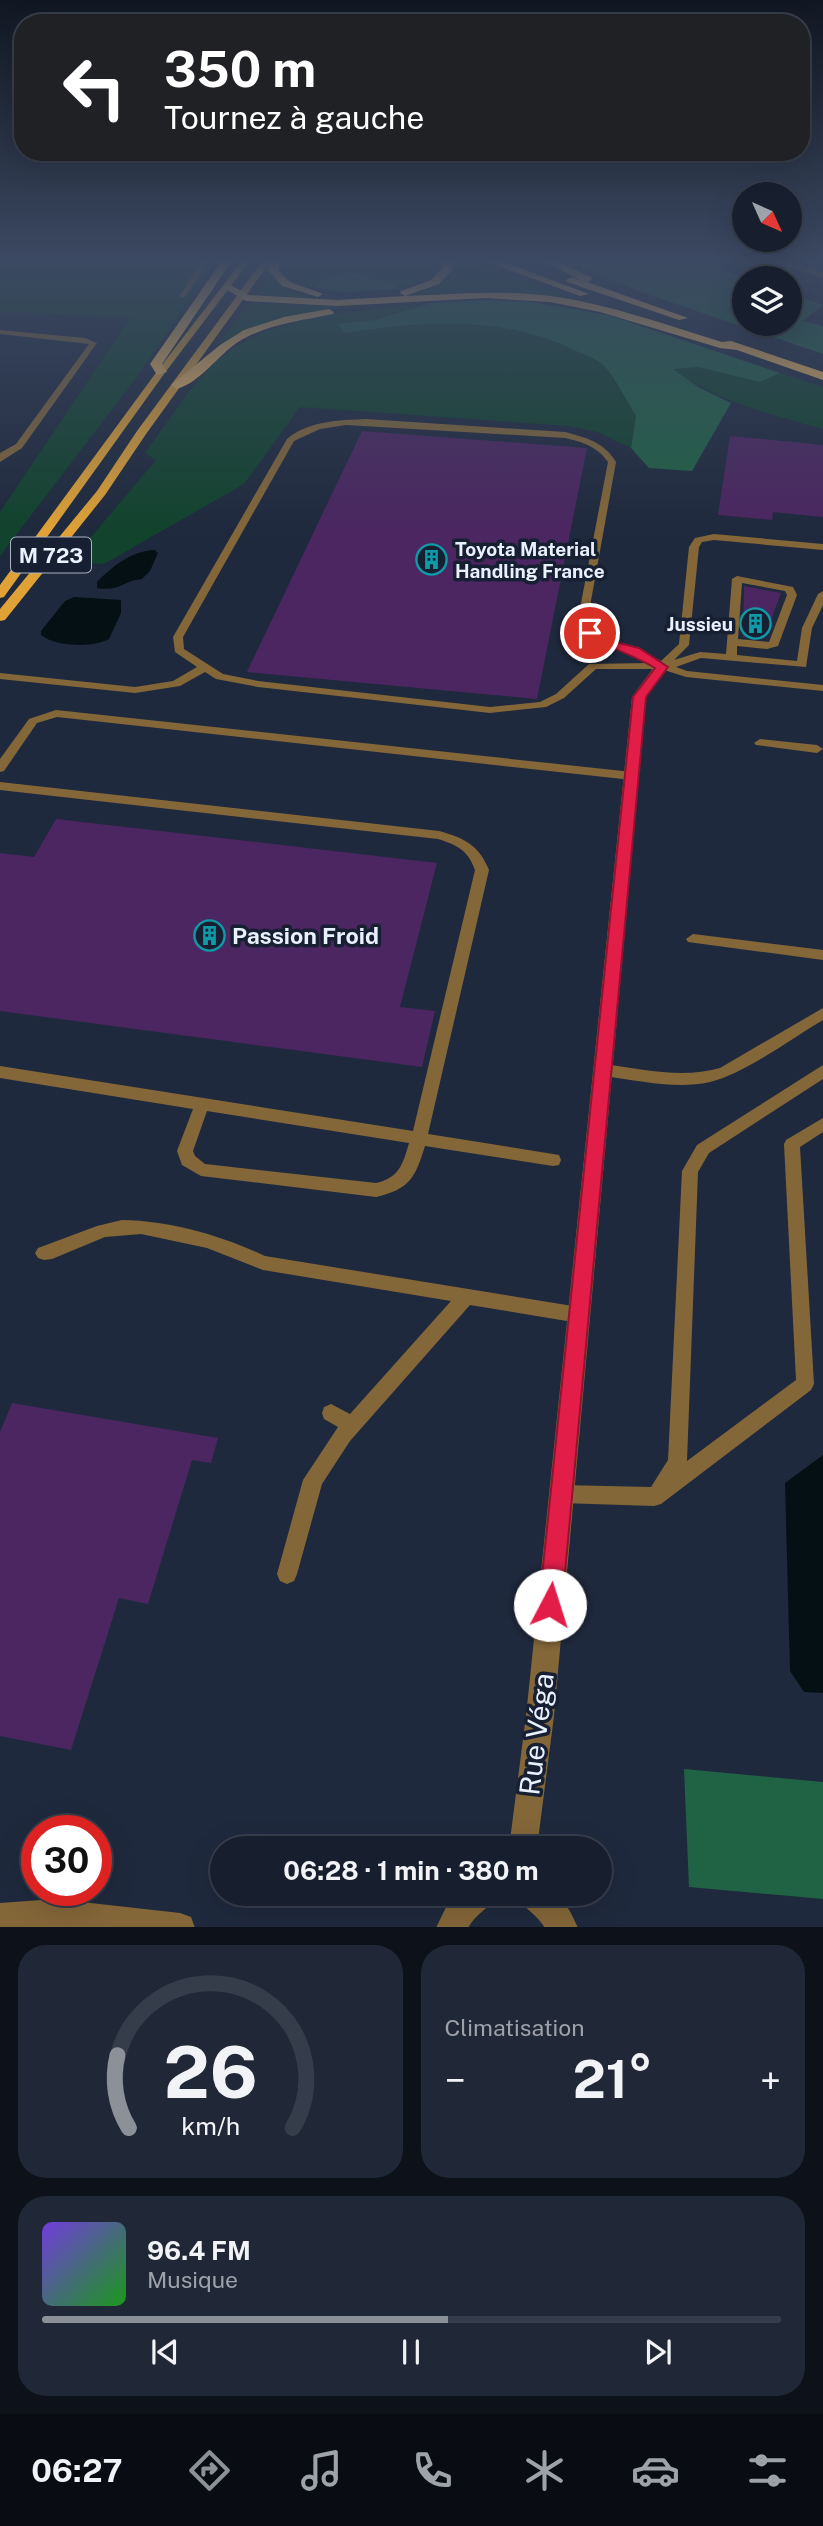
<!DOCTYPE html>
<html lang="fr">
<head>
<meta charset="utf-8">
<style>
	body { margin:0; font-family:"Public Sans",sans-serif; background:#202736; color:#f1f3f6; height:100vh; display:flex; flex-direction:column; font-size:26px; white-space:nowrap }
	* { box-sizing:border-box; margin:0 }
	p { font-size:23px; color:#9ea2aa }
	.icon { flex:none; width:38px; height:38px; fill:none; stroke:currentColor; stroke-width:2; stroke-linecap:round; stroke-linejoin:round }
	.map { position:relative; height:1927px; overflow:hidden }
	.drawer { display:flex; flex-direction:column; gap:18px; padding:18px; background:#0d1119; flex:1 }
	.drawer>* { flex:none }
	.guide { position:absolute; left:14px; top:14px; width:796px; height:147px; border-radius:28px; box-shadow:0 7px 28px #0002,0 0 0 2px #363d4a; background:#202124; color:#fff; overflow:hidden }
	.needle { width:46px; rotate:135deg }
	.buttons { position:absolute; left:732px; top:182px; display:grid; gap:14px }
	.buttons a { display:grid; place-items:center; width:70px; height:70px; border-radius:50%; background:#171f2e; box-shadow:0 7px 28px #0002,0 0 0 2px #363d4a; font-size:35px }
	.speed { position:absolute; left:21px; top:1815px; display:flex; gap:14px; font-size:35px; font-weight:700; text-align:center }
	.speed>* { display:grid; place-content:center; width:91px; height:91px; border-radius:50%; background:#171f2e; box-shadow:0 7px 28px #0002,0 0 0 2px #363d4a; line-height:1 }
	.speed .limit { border:10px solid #d22; background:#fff; color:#111 }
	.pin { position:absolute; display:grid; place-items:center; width:60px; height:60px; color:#fff; margin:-30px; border:4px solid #fff; border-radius:50%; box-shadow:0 2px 7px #0007 }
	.me { position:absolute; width:77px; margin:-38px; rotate:5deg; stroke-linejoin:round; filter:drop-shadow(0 0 5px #0008) }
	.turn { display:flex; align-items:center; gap:24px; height:147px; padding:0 35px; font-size:32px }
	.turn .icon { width:91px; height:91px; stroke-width:2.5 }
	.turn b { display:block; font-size:49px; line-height:60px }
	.big { font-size:52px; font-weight:700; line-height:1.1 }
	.drawer .tile { flex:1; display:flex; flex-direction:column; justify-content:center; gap:10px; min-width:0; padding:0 24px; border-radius:28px; background:#202736 }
	.drawer .dial { align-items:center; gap:0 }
	.dial svg { height:182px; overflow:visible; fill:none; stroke:#363d4a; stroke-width:7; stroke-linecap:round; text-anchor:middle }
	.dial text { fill:#f1f3f6; stroke:none }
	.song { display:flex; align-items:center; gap:21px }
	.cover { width:84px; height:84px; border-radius:10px; background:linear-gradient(135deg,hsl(260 70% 55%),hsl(120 70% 35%)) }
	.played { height:7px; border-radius:4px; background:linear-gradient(90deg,#8c9099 55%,#363d4a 55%) }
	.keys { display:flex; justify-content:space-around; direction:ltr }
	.heat { display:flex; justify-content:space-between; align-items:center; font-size:38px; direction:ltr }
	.drawer .tiles { flex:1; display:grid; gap:18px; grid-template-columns:1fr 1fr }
	.tile:last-child { grid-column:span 2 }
	.trip { position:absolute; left:210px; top:1836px; width:402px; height:70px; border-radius:35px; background:#171f2e; box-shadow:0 7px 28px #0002,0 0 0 2px #363d4a; font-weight:700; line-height:70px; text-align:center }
	.dock { display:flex; height:112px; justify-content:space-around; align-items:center; background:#090c12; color:#9ea2aa }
	.dock .icon { width:49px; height:49px }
	.dock .current { color:#8c9099 }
	.dock b { font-size:32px; color:#f1f3f6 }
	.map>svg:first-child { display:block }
</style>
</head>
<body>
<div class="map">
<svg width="823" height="1928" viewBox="0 0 823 1928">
	<rect width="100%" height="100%" fill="#1f293d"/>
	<path fill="#12432d" d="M 0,262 L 215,262 L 139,374 L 0,556 L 0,512 L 131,317 L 6,312 L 0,314 Z
		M 284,262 L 433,262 L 435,266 C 428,281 414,286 398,289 L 392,282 L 323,279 L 316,288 L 288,276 L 282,268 Z
		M 456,262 L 474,262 L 569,297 L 470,291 L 411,295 C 428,290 454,282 456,262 Z
		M 267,273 C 283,300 329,299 356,301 L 281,298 L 256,293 Z
		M 249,303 L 344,307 C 298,314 257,322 217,346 Z
		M 433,303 L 375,320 L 339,325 L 345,333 C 422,321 504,315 576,351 C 585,355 598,359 604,366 C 617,381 626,401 636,416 L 631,448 L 598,432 L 569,426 L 300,407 L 244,484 L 104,564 L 70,562 L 156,460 L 145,453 C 168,423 193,380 222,357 C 280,311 363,312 433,303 Z
		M 698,367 L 760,382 L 780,373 L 823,387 L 823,429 C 766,413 722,403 672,369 Z"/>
	<path fill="#206244" d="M 569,262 L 698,262 L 746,278 L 744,278 L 744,324 L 789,324 L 789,293 L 823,305 L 803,321 L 823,326 L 823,354 L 641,292 Z
		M 345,272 L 365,274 L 367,279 L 393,282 L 398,289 L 345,292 L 316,288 L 323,279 Z
		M 486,300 L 531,302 L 608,315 L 780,373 L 760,382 L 698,367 L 673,369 L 700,388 L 731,403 L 692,471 L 649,468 L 631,448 L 636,416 C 626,401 617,380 604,366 C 598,359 585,355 576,351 C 504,315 422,321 345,333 L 338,324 L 375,320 L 433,303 Z
		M 684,1769 L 823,1782 L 823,1899 L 689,1887 Z"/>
	<path fill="#041014" d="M 155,550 L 158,553 L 150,571 L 142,579 C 122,581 120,592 97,588 L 97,582 C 113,566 131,551 155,550 Z
		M 74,597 L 121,600 L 121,613 L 109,639 C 92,648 56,647 41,635 L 41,631 L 65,601 Z
		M 823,1455 L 823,1693 L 804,1692 L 790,1671 L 785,1483 Z"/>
	<path fill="#4b2660" d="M 362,431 L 587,448 L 537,699 L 247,672 Z
		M 730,436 L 823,445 L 823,517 L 773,512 L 772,520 L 718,515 Z
		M 744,586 L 781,593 L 764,639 L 743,637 Z
		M 56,819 L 437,863 L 400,1007 L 435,1011 L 422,1067 L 0,1011 L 0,853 L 34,857 Z
		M 12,1403 L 218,1438 L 211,1463 L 192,1460 L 148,1604 L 119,1598 L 71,1750 L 0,1736 L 0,1432 Z"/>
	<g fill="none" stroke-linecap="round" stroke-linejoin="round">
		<path fill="#846739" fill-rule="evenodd" d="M 0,330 L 85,338 L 97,343 L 22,448 L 0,462 L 0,453 L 16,444 L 89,344 L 0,334 Z
			M 366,419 L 565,432 C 587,438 604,442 616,462 L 587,623 L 608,640 L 638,649 L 661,661 L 679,644 L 689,547 L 695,538 L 714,534 L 823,544 L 823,550 L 714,540 L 702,542 L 699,547 L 689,645 L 674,660 L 700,652 L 726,654 L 732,579 L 737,576 L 793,587 L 797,595 L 778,646 L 767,649 L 737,646 L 737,655 L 797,661 L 802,628 L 818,594 L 823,591 L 823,605 L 812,628 L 806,667 L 701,658 L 676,667 L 687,671 L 823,685 L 823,691 L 686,677 L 661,669 L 596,669 L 564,698 L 546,707 L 490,713 L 258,687 L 216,679 L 205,672 L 180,686 L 135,693 L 0,679 L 0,673 L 135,687 L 173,681 L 197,667 L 175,652 L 173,637 L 287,439 C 308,421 339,420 366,419 ZM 346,425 L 565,438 C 582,442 597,446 608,462 L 577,624 C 599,648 620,648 648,663 L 589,664 L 556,694 L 540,702 L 490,707 L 258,681 L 223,674 L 184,649 L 183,637 L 294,441 L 320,429 ZM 742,583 L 785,591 L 787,595 L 769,642 L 738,639 Z
			M 56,710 L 632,772 L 638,776 L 632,780 L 57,717 L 37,723 L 4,771 L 0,772 L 0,759 L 29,719 Z
			M 760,739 L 817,745 L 823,749 L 817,753 L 756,745 L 754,743 Z
			M 0,782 L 439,831 C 464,838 479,845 489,870 L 428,1134 L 553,1154 L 559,1155 L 561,1160 L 559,1165 L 553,1166 L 425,1146 C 415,1178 410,1189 376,1197 L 201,1176 L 182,1165 L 177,1151 L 193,1109 L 0,1078 L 0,1066 L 413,1131 L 475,870 C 468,850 457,845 438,839 L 0,790 ZM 207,1111 L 409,1143 C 403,1164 399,1178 376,1183 L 205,1164 L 195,1156 L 193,1151 Z
			M 693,934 L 823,950 L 823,960 L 688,942 L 686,939 Z
			M 823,1008 L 823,1020 C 792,1038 743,1075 710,1082 C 675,1090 638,1080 603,1076 L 598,1074 L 595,1070 L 598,1066 L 603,1064 C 642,1069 682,1079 720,1068 Z
			M 823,1065 L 823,1079 L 709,1153 L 698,1172 L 687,1461 L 796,1380 L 784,1144 L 786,1140 L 823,1118 L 823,1132 L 800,1147 L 814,1384 L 811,1390 L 661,1504 L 654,1506 L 561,1503 L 554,1501 L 551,1494 L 554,1487 L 561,1485 L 651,1487 L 668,1460 L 682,1171 L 697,1145 Z
			M 122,1220 C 171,1221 220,1235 265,1256 L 579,1307 L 585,1310 L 588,1315 L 585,1320 L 579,1323 L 470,1305 L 350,1441 L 322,1484 L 297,1574 L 294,1581 L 287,1584 L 280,1581 L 277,1574 L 303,1480 L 338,1427 L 324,1419 L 322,1413 L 324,1407 L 331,1404 L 350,1414 L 451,1301 L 263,1270 L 207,1248 L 141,1234 L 105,1237 L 52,1259 L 44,1260 L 38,1258 L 35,1253 L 38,1248 L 97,1226 Z"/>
		<path fill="#846739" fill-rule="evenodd" d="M 201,262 L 209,262 L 185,297 L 179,297 Z
			M 774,262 L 788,262 L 823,272 L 823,278 Z
			M 662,662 L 669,666 L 646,697 L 554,1716 L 537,1848 L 509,1848 L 526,1716 L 632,697 L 657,663 Z
			M 458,1894 L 496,1894 C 490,1909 475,1914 468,1928 L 436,1928 L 450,1899 Z
			M 517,1894 C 554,1891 563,1892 578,1928 L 545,1928 C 537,1914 523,1909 517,1894 Z
			M 55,1899 L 180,1913 L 191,1917 L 195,1928 L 0,1928 L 0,1903 Z"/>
		<path fill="#e0a236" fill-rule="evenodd" d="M 241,262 L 249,262 L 164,374 L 4,597 L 0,598 L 0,585 L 158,370 Z
			M 262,262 L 270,262 L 146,434 L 105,495 L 5,620 L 0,621 L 0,609 L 97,491 L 137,431 Z"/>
		<path fill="#f9bd5f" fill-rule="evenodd" d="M 221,262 L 231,262 L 162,364 L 167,372 L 157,375 L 150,364 Z
			M 270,262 L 280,262 L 278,270 L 290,282 L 323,294 L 318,297 L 282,286 L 268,270 Z
			M 442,262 L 452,262 L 453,269 L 439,284 L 405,296 C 454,294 502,290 551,296 C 609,304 666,325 722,342 L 731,341 L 823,372 L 823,380 L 737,350 L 720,348 L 600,312 L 550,302 L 485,298 L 337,306 L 246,301 L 222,287 L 231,285 L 248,295 L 337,300 L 405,296 L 400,293 L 401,291 L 431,280 L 443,268 Z
			M 488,262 L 503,262 L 589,294 L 580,296 Z
			M 546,262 L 559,262 L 591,277 L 592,279 L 587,282 L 688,318 L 679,320 L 567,282 L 566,280 L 571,277 L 580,280 Z
			M 329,309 L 334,312 L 333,314 C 300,321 267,324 238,342 C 217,356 202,381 177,389 L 171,385 L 220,345 L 244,330 L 284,317 Z"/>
	</g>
	<linearGradient id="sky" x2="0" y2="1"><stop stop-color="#111722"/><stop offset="0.49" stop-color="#3c4962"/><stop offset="1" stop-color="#3c4962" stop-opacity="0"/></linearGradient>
	<rect width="823" height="532" fill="url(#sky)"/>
	<path fill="#e11d48" stroke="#92132f" stroke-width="2" d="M 590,629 L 615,642 L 639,648 L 668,667 L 646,697 L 562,1605 L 559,1613 L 550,1617 L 542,1613 L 539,1605 L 633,697 L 655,668 C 632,654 609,648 586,635 L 584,633 Z"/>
	<defs>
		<symbol id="building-ring" viewBox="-11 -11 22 22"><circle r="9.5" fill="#162032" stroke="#0f9aa8" stroke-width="1.5"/><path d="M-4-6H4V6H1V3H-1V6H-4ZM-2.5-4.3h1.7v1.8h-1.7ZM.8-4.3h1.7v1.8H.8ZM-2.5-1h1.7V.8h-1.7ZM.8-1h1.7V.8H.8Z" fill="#0f9aa8"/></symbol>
	</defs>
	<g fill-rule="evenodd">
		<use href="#building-ring" x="414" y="542" width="35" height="35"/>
		<use href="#building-ring" x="738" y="606" width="35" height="35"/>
		<use href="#building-ring" x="192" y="918" width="35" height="35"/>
	</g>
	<g text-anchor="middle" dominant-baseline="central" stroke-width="7" stroke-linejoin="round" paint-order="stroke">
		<g font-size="19" font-weight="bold" fill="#eaf1fe" stroke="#162032" text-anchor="start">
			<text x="455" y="549">Toyota Material<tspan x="455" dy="22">Handling France</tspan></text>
			<text x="733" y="624" text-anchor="end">Jussieu</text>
		</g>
		<rect fill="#162032" stroke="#aab2c1" stroke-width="2" x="11" y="537.5" width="80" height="35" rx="5"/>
		<g font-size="21" font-weight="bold" fill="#eaf1fe">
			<text x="51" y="555">M 723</text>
		</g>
		<g font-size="23" font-weight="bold" fill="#eaf1fe" stroke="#162032" text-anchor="start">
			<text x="232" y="935">Passion Froid</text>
		</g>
		<g font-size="28" fill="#eaf1fe" stroke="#162032">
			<text transform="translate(536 1734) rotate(-83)">Rue Véga</text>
		</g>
	</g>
</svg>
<div class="buttons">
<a><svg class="needle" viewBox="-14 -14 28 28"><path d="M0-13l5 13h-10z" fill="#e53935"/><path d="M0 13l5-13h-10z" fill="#9ea2aa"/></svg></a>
<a><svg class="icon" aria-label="layers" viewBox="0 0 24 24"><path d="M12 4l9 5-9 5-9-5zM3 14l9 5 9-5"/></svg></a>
</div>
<div class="speed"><div class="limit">30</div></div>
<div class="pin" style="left:590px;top:633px;background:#d93025"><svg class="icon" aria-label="arrive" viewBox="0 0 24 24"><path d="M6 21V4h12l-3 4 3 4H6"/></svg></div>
<svg class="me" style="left:550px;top:1605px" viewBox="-20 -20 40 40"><circle r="19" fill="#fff"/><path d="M0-13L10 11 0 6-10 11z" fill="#e11d48"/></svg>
<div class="trip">06:28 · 1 min · 380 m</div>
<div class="guide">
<div class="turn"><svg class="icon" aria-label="left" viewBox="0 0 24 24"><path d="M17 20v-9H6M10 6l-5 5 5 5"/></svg><div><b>350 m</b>Tournez à gauche</div></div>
</div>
</div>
<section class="drawer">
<div class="tiles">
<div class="tile dial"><svg viewBox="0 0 100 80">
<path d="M14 69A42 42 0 1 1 86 69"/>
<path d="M14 69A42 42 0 0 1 9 37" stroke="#8c9099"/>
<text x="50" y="56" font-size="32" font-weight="700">26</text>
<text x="50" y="72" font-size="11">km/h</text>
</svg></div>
<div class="tile"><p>Climatisation</p>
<div class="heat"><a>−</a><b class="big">21°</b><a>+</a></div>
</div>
<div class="tile">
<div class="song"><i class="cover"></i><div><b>96.4 FM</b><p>Musique</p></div></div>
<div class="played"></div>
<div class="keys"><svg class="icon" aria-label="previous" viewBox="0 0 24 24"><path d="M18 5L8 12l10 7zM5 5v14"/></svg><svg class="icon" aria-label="pause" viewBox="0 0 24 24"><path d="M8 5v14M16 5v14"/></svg><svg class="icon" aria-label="next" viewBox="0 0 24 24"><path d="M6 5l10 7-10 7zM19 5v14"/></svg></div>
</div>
</div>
</section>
<nav class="dock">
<b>06:27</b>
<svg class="icon current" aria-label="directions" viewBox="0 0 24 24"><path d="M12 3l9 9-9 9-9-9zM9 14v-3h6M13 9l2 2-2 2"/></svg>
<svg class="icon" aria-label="music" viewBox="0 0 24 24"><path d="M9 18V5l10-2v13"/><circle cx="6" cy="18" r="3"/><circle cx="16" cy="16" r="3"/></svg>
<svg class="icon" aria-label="phone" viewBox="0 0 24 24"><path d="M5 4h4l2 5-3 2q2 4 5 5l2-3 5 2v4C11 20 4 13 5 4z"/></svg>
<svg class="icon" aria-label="climate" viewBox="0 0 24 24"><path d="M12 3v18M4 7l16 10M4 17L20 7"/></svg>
<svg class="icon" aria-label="car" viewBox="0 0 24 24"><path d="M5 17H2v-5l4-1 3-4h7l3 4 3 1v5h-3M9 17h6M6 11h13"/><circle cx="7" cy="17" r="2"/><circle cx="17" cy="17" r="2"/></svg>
<svg class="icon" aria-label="filters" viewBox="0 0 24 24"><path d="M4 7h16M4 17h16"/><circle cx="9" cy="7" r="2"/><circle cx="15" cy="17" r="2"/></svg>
</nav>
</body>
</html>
